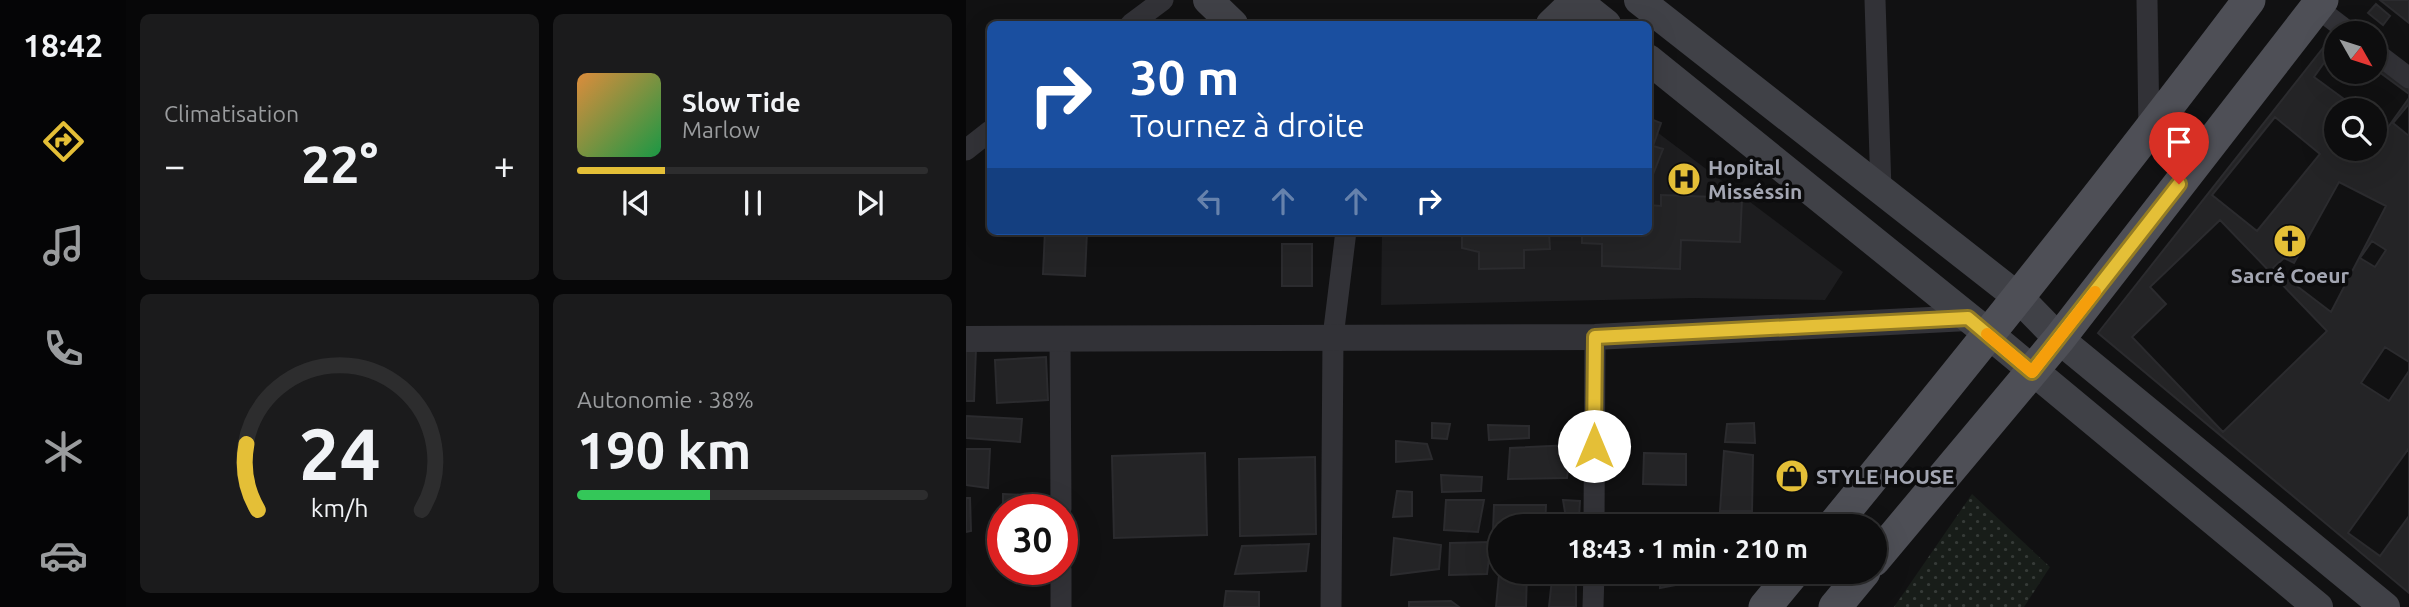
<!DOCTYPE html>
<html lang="fr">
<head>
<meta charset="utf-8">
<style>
	body { margin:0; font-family:Ubuntu,sans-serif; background:#1b1b1c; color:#f1f3f6; height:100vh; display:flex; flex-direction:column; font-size:26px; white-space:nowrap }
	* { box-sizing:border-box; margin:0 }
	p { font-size:23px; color:#9a9c9e }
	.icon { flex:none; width:38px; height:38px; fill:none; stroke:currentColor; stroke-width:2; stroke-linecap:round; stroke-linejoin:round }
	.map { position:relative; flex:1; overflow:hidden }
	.details { display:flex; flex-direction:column; gap:14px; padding:14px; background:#070708; width:840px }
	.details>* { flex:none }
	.banner { position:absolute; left:21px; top:21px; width:665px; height:214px; border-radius:10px; box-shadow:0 7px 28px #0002,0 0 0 2px #2d2d2e; background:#1a4fa0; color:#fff; overflow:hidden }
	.needle { width:46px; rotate:129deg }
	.tools { position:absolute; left:1358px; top:21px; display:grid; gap:14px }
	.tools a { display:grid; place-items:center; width:63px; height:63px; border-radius:50%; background:#0d0d0e; box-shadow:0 7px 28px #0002,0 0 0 2px #2d2d2e; font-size:35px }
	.speed { position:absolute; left:21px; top:494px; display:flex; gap:14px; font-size:35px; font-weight:700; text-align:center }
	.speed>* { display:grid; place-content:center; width:91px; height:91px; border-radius:50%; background:#0d0d0e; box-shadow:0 7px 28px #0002,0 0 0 2px #2d2d2e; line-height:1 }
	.speed .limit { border:10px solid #d22; background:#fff; color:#111 }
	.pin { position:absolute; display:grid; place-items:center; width:60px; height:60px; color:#fff; margin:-72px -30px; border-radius:50% 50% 50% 0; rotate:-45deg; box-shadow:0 0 7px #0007 }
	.pin .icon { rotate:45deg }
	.me { position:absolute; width:77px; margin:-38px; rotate:0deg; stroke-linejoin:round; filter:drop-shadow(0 0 5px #0008) }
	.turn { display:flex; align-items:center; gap:24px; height:147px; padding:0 28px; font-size:32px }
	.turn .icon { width:91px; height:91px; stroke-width:2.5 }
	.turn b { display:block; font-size:49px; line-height:60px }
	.lanes { display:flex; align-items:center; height:66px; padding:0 28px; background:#0003; justify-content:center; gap:35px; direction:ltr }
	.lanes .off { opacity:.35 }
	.big { font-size:52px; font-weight:700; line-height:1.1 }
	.details .tile { flex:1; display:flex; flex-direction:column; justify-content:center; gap:10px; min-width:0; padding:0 24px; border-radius:10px; background:#1b1b1c }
	.details .dial { align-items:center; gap:0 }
	.dial svg { height:182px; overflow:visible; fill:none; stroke:#2d2d2e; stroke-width:7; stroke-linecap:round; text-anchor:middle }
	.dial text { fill:#f1f3f6; stroke:none }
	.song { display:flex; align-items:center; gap:21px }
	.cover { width:84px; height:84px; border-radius:10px; background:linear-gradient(135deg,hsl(30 70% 55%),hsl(140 70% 35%)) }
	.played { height:7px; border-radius:4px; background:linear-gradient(90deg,#e4bf37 25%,#2d2d2e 25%) }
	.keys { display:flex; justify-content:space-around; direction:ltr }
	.heat { display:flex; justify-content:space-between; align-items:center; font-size:38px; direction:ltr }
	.charge { height:10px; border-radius:5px; background:linear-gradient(90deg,#34c759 38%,#2d2d2e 0) }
	.details .tiles { flex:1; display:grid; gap:14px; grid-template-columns:repeat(2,1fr) }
	.trip { position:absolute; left:522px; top:514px; width:399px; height:70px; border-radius:35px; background:#0d0d0e; box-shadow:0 7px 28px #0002,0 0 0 2px #2d2d2e; font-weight:700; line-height:70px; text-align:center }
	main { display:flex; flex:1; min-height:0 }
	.tab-bar { display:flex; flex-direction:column; width:126px; justify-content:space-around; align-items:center; background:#050506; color:#9a9c9e }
	.tab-bar .icon { width:49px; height:49px }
	.tab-bar .selected { color:#e4bf37 }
	.tab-bar b { font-size:32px; color:#f1f3f6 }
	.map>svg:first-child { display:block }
</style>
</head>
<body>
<main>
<nav class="tab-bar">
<b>18:42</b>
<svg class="icon selected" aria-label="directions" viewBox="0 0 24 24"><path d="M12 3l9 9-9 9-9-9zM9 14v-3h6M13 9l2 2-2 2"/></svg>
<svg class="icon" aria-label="music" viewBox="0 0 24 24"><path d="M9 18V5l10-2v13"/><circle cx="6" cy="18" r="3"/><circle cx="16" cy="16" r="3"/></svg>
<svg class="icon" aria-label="phone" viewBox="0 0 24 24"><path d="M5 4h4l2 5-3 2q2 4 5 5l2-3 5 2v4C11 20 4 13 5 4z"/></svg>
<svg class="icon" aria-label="climate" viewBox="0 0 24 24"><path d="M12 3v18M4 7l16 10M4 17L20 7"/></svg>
<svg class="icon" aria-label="car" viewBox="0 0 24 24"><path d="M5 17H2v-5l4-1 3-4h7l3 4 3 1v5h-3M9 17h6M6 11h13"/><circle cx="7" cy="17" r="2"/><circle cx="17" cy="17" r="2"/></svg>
</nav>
<section class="details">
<div class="tiles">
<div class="tile"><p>Climatisation</p>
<div class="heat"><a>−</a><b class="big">22°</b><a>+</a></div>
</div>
<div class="tile">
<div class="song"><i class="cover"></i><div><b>Slow Tide</b><p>Marlow</p></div></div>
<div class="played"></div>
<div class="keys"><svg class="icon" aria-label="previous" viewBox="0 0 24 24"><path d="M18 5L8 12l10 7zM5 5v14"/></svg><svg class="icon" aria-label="pause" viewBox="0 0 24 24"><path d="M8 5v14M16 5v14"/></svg><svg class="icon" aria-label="next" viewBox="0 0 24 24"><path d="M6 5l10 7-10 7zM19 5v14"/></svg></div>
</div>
<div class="tile dial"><svg viewBox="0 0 100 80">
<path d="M14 69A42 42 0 1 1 86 69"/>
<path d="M14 69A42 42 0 0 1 9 40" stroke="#e4bf37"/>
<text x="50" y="56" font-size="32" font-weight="700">24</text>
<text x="50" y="72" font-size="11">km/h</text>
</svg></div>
<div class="tile"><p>Autonomie · 38%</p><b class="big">190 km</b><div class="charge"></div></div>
</div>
</section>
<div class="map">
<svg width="1443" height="607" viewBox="0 0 1443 607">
	<defs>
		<pattern id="grass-dots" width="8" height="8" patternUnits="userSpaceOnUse" patternTransform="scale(1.75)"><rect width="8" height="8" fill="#181d19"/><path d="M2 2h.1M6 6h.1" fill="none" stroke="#363b38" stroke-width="1.8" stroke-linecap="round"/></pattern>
	</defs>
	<rect width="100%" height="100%" fill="#111112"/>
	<path fill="#1d1d1f" d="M 683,126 L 877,272 L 859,300 L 728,298 L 415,305 L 416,231 L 682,231 Z"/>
	<path fill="url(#grass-dots)" d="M 1006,494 L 1084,567 L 1058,607 L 928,607 Z"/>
	<path fill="#242426" stroke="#2b2b2e" stroke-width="2" fill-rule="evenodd" d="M 1414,0 L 1443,0 L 1443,23 Z
		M 1410,4 L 1424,16 L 1417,25 L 1402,13 Z
		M 1372,29 L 1370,72 L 1409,72 L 1409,58 L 1443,85 L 1443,593 L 1132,333 ZM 1370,110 L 1409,110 L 1409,149 L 1370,149 Z
		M 1370,46 L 1370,72 L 1409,72 L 1409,69 L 1443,94 L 1443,98 L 1420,130 L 1409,121 L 1409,110 L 1393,110 L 1348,77 Z
		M 1443,104 L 1443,136 L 1427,123 Z
		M 1309,117 L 1354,154 L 1291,231 L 1246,195 Z
		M 682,118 L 695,123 L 687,146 L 697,149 L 682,187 Z
		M 1373,182 L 1420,206 L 1365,312 L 1307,268 L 1318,258 L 1328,263 Z
		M 695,195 L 776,198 L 774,242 L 715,240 L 714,269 L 636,266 L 636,244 L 616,243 L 616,231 L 682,231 L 682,205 L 695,206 Z
		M 1254,220 L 1361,331 L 1257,432 L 1166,337 L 1200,304 L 1184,287 Z
		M 79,231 L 121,231 L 119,276 L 77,274 Z
		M 496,231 L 613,231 L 613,232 L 583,233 L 584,249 L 558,250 L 558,268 L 513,269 L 513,252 L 496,248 Z
		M 1406,241 L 1420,250 L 1409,267 L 1394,258 Z
		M 316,244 L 346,244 L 346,286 L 316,286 Z
		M 1419,347 L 1443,362 L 1443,371 L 1423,401 L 1395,383 Z
		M 0,348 L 10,348 L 8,401 L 0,401 Z
		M 80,357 L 82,400 L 31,403 L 29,360 Z
		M 0,416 L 56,419 L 54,442 L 0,438 Z
		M 466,423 L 484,424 L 481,439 L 466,438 Z
		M 788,423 L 789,443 L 759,442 L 761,424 Z
		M 522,425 L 563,426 L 563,438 L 523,440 Z
		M 430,441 L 461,444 L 466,459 L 430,462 Z
		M 605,445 L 601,478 L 542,479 L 544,448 Z
		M 1443,448 L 1443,516 L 1414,556 L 1382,533 Z
		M 0,449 L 24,449 L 22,488 L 0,485 Z
		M 758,451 L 787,455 L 786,511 L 754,511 Z
		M 239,453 L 241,535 L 148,538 L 146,456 Z
		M 678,453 L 720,454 L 720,485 L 677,484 Z
		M 349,457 L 350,534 L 274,536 L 273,459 Z
		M 475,475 L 516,477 L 515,491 L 476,492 Z
		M 431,491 L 446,492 L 446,516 L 427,517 Z
		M 37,494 L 80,496 L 79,509 L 37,509 L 37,524 Z
		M 0,498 L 4,498 L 5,531 L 0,532 Z
		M 480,500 L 518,500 L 512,532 L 478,530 Z
		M 597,500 L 614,501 L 613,517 L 600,518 Z
		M 528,505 L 580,505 L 579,527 L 534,527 L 534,532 L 527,531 Z
		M 428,538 L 475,545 L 473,569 L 425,575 Z
		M 525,542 L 521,574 L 483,575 L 484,543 Z
		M 343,544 L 340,571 L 269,574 L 276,546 Z
		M 534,564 L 534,572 L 561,572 L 560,607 L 530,607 Z
		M 695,572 L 730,572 L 731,581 L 694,588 Z
		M 610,578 L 610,607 L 583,607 L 586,579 Z
		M 260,591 L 293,592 L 293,607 L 258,607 Z
		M 485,601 L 493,607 L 443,607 L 443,602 Z"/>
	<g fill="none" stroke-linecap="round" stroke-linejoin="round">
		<path stroke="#323237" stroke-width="21" d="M 909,0 L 915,190
			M 1181,0 L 1183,131
			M 1350,7 L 1384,33
			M 165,24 L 197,0
			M 1409,52 L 1443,78
			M 0,150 L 24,131
			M 94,339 L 95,509
			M 628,527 L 629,337
			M 95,569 L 95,607
			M 365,607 L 367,337 L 380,231
			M 627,607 L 628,572"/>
		<path stroke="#323237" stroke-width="26" d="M 0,339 L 629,337 L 1002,318"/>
		<path stroke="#404147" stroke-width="30" d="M 242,0 L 267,24
			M 673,0 L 1053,298 L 1093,339 L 1419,607
			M 585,24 L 610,0 L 640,24
			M 682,59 L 1024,335 L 1352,607"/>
		<path stroke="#4e4f56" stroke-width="33" d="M 866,527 C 1008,354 1148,179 1283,0
			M 908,560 L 1093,339 L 1356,0
			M 799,607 L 828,572
			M 869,607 L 898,572"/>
	</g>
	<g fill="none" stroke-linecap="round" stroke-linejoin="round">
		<defs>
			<path id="route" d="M 628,446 L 629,337 L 1002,318 L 1066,372 L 1213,184"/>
		</defs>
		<use href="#route" stroke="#947c24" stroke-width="18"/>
		<use href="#route" stroke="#e4bf37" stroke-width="12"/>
		<path stroke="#f59e0b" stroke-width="12" d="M 1021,334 L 1066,372 L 1129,292"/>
	</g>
	<defs>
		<symbol id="hospital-disc" viewBox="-11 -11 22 22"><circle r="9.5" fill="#e4bf37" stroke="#0c0c0d"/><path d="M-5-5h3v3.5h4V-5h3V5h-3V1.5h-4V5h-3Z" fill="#111"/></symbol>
		<symbol id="church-disc" viewBox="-11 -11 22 22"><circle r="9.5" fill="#e4bf37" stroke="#0c0c0d"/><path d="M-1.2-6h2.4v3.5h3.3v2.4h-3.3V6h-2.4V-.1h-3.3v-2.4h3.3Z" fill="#111"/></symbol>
		<symbol id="shop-disc" viewBox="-11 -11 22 22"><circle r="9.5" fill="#e4bf37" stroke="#0c0c0d"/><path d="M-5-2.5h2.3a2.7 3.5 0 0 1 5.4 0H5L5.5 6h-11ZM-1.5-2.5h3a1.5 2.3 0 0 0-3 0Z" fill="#111"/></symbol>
	</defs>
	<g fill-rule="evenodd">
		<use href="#hospital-disc" x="699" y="160" width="38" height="38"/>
		<use href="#church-disc" x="1305" y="222" width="38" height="38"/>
		<use href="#shop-disc" x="807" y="457" width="38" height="38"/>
	</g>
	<g text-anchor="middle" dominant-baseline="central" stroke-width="7" stroke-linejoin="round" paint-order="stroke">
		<g font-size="21" font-weight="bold" fill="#a3a6b2" stroke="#0c0c0d" text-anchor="start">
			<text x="742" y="167">Hopital<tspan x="742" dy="24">Misséssin</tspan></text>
			<text x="1324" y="275" text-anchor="middle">Sacré Coeur</text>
			<text x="850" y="476">STYLE HOUSE</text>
		</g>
	</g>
</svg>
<div class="tools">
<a><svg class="needle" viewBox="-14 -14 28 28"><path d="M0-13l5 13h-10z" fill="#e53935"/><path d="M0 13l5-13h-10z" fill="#9a9c9e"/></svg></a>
<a><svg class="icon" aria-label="search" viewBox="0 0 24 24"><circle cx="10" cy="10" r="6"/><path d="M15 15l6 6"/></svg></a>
</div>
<div class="speed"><div class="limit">30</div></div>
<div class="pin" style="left:1213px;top:184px;background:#d93025"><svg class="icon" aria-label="arrive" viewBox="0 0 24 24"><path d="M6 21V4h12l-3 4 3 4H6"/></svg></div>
<svg class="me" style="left:628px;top:446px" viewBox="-20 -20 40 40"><circle r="19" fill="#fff"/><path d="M0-13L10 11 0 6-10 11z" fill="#e4bf37"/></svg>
<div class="trip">18:43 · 1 min · 210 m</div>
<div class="banner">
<div class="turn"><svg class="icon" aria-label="right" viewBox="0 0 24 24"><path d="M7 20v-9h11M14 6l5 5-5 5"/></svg><div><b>30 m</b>Tournez à droite</div></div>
<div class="lanes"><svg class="icon off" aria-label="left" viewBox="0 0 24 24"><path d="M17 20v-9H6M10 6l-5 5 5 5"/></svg><svg class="icon off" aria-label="ahead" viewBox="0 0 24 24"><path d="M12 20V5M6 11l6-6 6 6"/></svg><svg class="icon off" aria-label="ahead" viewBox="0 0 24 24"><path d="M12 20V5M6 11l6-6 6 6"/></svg><svg class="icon" aria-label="right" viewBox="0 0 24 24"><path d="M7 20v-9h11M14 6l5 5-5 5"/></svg></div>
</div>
</div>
</main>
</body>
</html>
